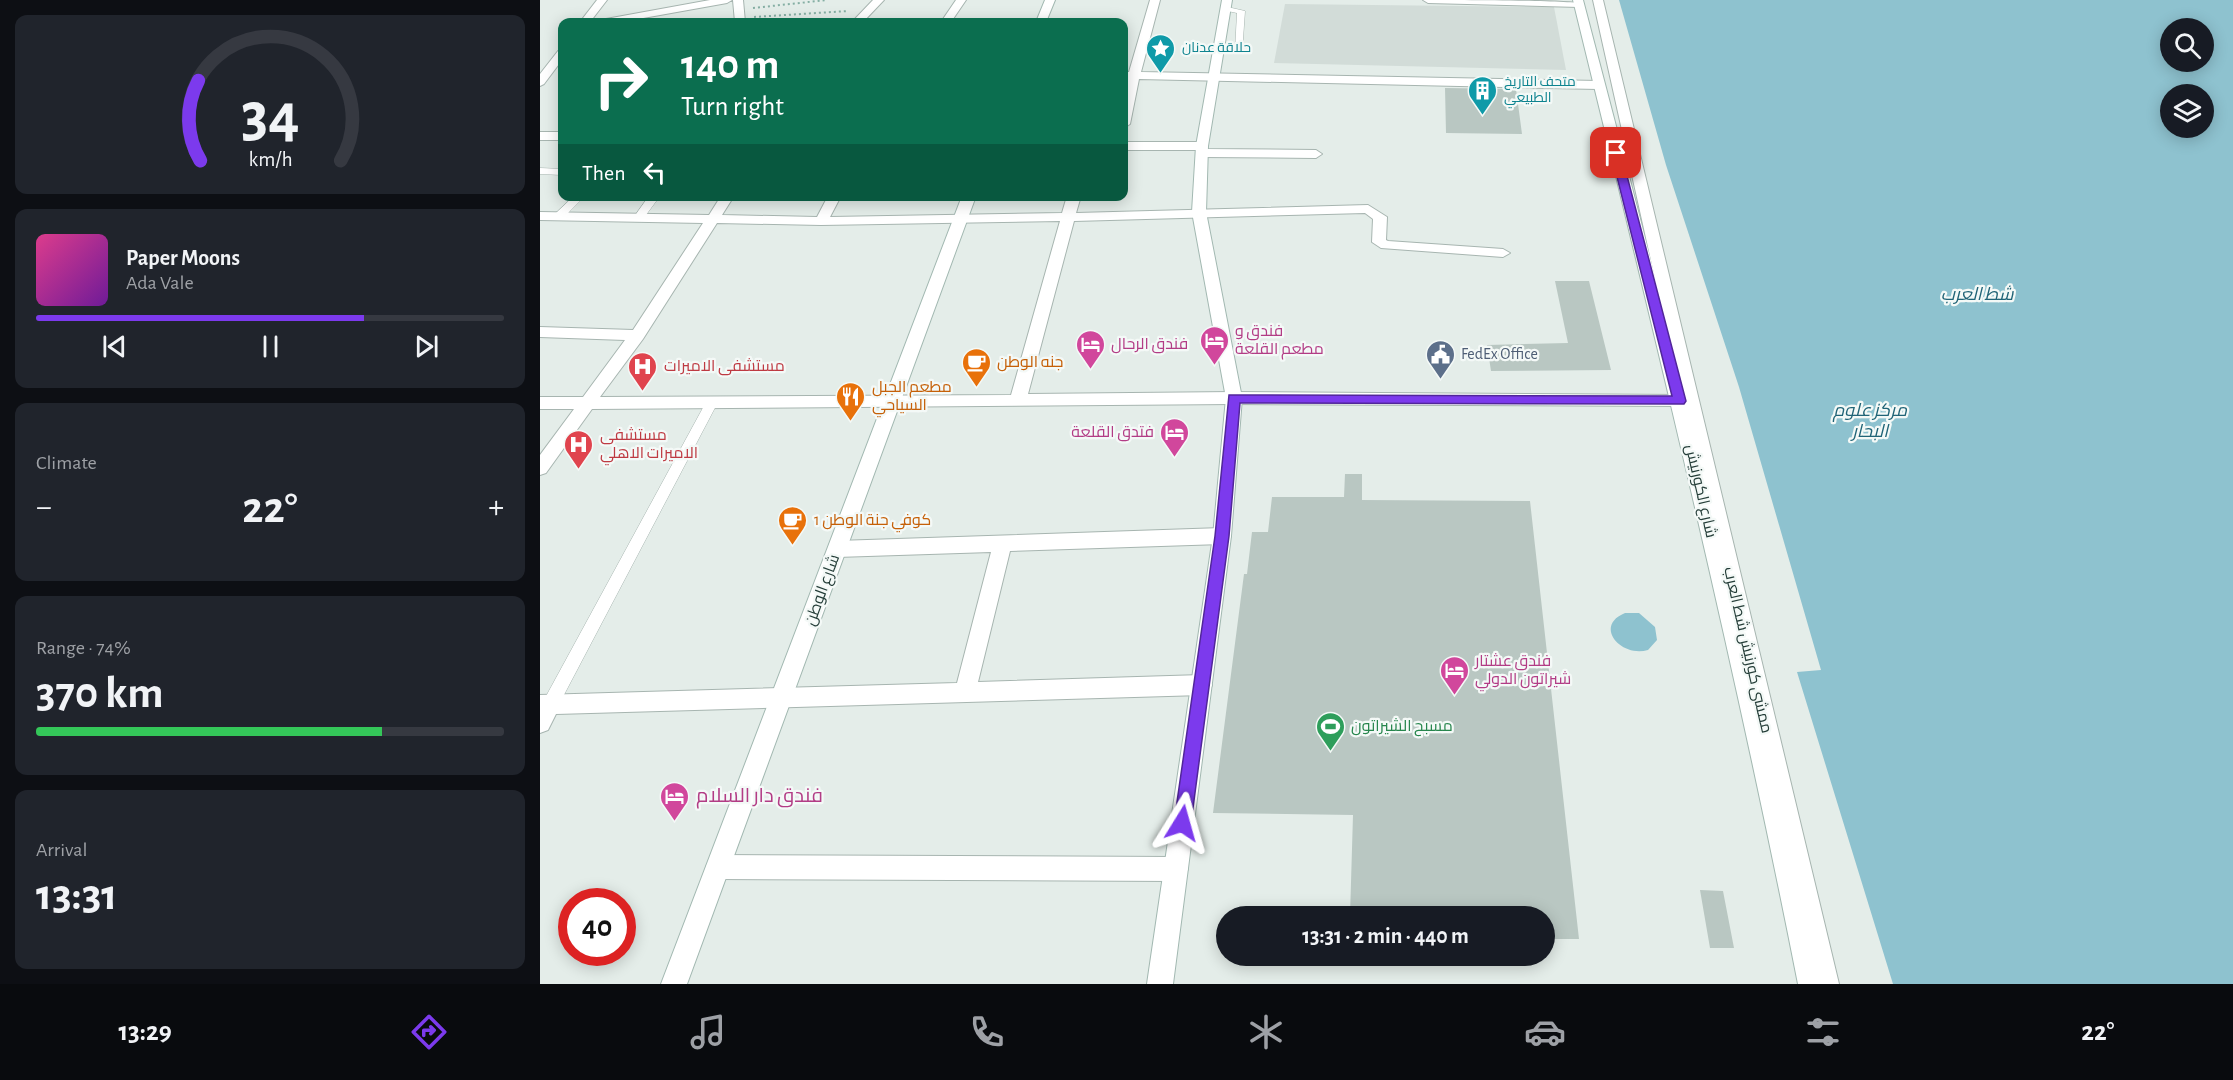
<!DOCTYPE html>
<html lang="en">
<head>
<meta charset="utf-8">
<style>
	body { margin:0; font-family:"Alegreya Sans",Cairo,sans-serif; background:#20242c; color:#f1f3f6; height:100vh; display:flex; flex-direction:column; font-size:22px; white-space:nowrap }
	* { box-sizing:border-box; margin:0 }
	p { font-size:20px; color:#9ea1a6 }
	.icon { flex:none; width:33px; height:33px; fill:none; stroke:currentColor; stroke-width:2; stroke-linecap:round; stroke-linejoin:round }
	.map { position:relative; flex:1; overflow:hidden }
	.details { display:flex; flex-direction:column; gap:15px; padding:15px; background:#0d0f14; width:540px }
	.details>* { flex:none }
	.guide { position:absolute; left:18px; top:18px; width:570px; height:183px; border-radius:12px; box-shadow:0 3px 15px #0003; background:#0b6e4f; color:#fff; overflow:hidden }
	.controls { position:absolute; left:1620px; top:18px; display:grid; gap:12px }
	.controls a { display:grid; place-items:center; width:54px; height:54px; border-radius:50%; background:#171b24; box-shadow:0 3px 15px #0003; font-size:30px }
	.speed { position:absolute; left:18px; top:888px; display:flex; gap:12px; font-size:30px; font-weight:700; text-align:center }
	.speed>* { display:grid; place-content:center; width:78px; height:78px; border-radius:50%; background:#171b24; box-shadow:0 3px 15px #0003; line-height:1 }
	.speed .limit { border:9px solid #d22; background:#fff; color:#111 }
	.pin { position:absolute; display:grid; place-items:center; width:51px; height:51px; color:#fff; margin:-26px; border-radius:12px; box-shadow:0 3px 9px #0006 }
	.me { position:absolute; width:66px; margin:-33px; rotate:8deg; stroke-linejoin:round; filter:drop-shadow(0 0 4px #0008) }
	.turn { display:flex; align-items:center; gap:21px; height:126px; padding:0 24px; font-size:27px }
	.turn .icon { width:78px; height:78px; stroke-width:2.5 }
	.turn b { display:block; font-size:42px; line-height:51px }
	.then { display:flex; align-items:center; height:57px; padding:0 24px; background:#0003; gap:12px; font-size:22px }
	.big { font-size:45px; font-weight:700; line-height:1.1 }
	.details .widget { flex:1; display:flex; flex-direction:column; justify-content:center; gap:9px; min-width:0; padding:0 21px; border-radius:12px; background:#20242c }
	.details .dial { align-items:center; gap:0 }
	.dial svg { height:156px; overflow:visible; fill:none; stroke:#363941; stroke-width:7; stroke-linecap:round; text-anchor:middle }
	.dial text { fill:#f1f3f6; stroke:none }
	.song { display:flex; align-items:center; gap:18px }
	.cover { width:72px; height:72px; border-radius:9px; background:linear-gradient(135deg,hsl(330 70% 55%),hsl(280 70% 35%)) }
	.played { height:6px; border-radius:3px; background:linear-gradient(90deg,#7c3aed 70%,#363941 70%) }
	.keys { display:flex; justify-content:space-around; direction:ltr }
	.heat { display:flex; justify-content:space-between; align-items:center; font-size:33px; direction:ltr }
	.charge { height:9px; border-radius:4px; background:linear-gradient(90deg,#34c759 74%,#363941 0) }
	.trip { position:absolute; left:676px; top:906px; width:339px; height:60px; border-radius:30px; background:#171b24; box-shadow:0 3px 15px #0003; font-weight:700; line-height:60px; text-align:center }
	.tabs { display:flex; height:96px; justify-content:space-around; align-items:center; background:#090b0e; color:#9ea1a6 }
	.tabs .icon { width:42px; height:42px }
	.tabs .on { color:#7c3aed }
	.tabs b { font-size:27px; color:#f1f3f6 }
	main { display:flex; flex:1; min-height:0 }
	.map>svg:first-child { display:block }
</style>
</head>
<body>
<main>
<section class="details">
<div class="widget dial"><svg viewBox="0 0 100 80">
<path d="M14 69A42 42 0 1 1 86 69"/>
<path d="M14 69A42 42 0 0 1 13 28" stroke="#7c3aed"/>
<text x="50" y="56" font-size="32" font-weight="700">34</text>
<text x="50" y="72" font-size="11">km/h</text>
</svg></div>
<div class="widget">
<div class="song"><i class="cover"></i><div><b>Paper Moons</b><p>Ada Vale</p></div></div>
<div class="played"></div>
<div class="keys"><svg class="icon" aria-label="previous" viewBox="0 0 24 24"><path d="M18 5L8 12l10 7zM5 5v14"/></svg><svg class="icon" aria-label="pause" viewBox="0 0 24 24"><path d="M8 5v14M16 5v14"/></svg><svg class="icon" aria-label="next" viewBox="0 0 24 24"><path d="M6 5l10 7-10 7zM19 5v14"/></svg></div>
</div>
<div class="widget"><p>Climate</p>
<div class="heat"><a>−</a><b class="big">22°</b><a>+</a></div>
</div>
<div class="widget"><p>Range · 74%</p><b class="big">370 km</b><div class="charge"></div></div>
<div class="widget"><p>Arrival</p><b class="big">13:31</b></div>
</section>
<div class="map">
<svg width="1693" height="984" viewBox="0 0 1693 984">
	<rect width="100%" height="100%" fill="#e4ede9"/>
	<path fill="#d2dcd8" d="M 745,4 L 1014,7 L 1026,70 L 734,63 Z"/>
	<path fill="#8ec2cf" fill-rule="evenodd" d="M 1079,0 L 1693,0 L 1693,984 L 1353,984 L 1257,672 L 1281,670 L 1199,387 L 1126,165 ZM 1630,28 L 1664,28 L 1664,62 L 1630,62 ZM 1664,94 L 1664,128 L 1630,128 L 1630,94 Z
		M 1085,613 L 1099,613 L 1115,627 L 1117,640 L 1108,650 C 1081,658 1053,626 1085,613 Z"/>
	<path fill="#b9c7c2" d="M 905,88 L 976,89 L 982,134 L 906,133 Z
		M 1015,281 L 1049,281 L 1071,370 L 951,371 L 947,345 L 1028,343 Z
		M 805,474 L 822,474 L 822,500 L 990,501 L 1039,939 L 1005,939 L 1005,916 L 810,916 L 813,815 L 673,813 L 704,574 L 707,574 L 712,532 L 728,532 L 732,497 L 804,497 Z
		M 1160,890 L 1183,891 L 1194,948 L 1170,948 Z"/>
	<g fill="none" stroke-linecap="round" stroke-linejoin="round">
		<defs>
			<path id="lane" d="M 683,6 L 705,11 L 702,53 L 695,51 L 697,13 L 683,10 Z
				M 0,168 L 22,169 L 22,175 L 0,174 Z
				M 34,196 L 45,196 L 23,218 L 15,218 L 15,214 Z
				M 109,196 L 120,196 L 103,219 L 95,219 L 94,217 Z
				M 171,399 L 177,404 L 16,710 L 10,712 L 4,710 L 2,705 L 4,700 L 165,404 Z"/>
			<path id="street" d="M 57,0 L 67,0 L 50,22 L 40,22 Z
				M 170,0 L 192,0 L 187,3 L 81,22 L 61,22 L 66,19 Z
				M 193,0 L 203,0 L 205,22 L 195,22 Z
				M 333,0 L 344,0 L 323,22 L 312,22 Z
				M 416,0 L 426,0 L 411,22 L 401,22 Z
				M 610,0 L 620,0 L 601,72 L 1058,81 L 1064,85 L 1058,89 L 599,79 L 590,124 L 584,128 L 584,97 L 587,79 L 584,78 L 584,72 L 589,72 Z
				M 883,0 C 906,0 1033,0 1044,4 L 1039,7 L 888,3 Z
				M 1053,0 L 1063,0 L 1299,984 L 1273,984 L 1144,406 L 694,404 L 52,409 L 6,473 L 0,475 L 0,455 L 34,409 L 0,409 L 0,397 L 43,397 L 85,340 L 0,337 L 0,327 L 93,330 L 163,223 L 0,220 L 0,212 L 169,215 L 181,196 L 194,196 L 182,215 L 277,217 L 288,196 L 301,196 L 290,217 L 522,213 L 527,196 L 541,196 L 536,213 L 828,205 L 847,217 L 846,240 L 848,241 L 963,249 L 970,253 L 963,257 L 841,248 L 832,242 L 833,219 L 825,213 L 534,221 L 488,394 L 694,392 L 1141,395 ZM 520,221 L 471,395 L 60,397 L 103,339 L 177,223 L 281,225 Z
				M 22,50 L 22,60 L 4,84 L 0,86 L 0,74 L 18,51 Z
				M 0,132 L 22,132 L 22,140 L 0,140 Z
				M 584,142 L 662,142 L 668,146 L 665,149 L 776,150 L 782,154 L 776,158 L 662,157 L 656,153 L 659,150 L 584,150 Z
				M 682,528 L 689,531 L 691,536 L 689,541 L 682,544 L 470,551 L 438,682 L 662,675 L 669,678 L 672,685 L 669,692 L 662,695 L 16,714 L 8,730 L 0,733 L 0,695 L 417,683 L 451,552 L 297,557 L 290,555 L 288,549 L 290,543 L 297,541 Z
				M 178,855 L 636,857 L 644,861 L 648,869 L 644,877 L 636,881 L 178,879 L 170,875 L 166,867 L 170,859 Z"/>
			<path id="secondary" d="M 505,0 L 515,0 L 506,22 L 496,22 Z
				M 682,0 L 692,0 L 668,146 L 666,212 L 702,398 L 691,536 L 633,984 L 607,984 L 673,536 L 686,398 L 652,212 L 656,146 Z
				M 1033,0 L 1043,0 C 1129,327 1213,654 1284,984 L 1258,984 C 1193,654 1113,327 1033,0 Z
				M 422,196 L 436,196 L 147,984 L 121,984 Z"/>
		</defs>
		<use href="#lane" stroke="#a7b5b0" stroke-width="1"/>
		<use href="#street" stroke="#a7b5b0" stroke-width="2"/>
		<use href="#secondary" stroke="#a2b8b1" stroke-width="2"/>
		<path stroke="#85afa4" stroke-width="2" stroke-dasharray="2 3" stroke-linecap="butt" d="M 213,8 L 287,0
			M 214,17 L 308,11"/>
		<use href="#lane" fill="#fff" fill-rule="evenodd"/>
		<use href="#street" fill="#fff" fill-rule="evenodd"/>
		<use href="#secondary" fill="#fff" fill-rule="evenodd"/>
	</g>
	<path fill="#7c3aed" stroke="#51269a" stroke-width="1.5" d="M 1076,150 L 1081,153 L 1146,401 L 1144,404 L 700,403 L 689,536 L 651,823 L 649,829 L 642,831 L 636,829 L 634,823 L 675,536 L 689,395 L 1132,396 L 1071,153 Z"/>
	<defs>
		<symbol id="sight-pin" viewBox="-11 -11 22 30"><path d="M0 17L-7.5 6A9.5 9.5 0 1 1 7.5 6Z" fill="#0f9aa8" stroke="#f4f9f7"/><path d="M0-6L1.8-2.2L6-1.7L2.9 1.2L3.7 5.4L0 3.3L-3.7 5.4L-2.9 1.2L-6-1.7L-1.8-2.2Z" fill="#fff"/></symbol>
		<symbol id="building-pin" viewBox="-11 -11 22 30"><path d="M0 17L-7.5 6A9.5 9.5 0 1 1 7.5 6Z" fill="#0f9aa8" stroke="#f4f9f7"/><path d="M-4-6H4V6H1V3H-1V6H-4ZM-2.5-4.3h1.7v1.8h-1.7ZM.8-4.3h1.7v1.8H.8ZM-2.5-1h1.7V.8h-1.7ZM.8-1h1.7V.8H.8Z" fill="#fff"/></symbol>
		<symbol id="hotel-pin" viewBox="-11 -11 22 30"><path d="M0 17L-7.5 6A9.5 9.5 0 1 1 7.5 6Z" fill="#d1479c" stroke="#f4f9f7"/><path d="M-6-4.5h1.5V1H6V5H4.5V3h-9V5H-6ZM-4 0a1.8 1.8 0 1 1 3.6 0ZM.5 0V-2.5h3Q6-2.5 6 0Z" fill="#fff"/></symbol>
		<symbol id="civic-pin" viewBox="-11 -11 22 30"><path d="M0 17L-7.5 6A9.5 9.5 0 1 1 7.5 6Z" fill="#5c6f8a" stroke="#f4f9f7"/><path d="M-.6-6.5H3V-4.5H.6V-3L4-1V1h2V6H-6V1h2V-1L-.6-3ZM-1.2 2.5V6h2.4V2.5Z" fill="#fff"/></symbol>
		<symbol id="cafe-pin" viewBox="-11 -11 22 30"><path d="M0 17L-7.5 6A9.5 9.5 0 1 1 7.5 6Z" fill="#e8710a" stroke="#f4f9f7"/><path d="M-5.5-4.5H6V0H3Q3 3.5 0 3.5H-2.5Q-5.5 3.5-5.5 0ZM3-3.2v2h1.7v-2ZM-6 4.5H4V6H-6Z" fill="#fff"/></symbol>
		<symbol id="hospital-pin" viewBox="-11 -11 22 30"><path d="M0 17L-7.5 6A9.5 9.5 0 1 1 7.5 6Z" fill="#e0444e" stroke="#f4f9f7"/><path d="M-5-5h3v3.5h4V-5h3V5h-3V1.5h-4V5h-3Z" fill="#fff"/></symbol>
		<symbol id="restaurant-pin" viewBox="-11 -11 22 30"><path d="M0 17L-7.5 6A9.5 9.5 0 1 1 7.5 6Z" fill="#e8710a" stroke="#f4f9f7"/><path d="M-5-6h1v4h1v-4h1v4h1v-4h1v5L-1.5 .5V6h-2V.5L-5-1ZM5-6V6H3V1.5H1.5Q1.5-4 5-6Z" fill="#fff"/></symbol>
		<symbol id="stadium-pin" viewBox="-11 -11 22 30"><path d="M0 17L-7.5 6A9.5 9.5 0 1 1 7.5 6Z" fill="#2e9e5b" stroke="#f4f9f7"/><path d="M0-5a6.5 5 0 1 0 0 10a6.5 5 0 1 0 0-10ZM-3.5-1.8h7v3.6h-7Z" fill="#fff"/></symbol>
	</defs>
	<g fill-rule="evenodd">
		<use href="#sight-pin" x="604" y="32" width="33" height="45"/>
		<use href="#building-pin" x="926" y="74" width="33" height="45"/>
		<use href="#hotel-pin" x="658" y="324" width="33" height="45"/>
		<use href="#hotel-pin" x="534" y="328" width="33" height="45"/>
		<use href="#civic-pin" x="884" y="338" width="33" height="45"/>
		<use href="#cafe-pin" x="420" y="346" width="33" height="45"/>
		<use href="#hospital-pin" x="86" y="350" width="33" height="45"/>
		<use href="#restaurant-pin" x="294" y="380" width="33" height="45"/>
		<use href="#hotel-pin" x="618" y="416" width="33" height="45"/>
		<use href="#hospital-pin" x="22" y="428" width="33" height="45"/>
		<use href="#cafe-pin" x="236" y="504" width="33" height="45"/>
		<use href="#hotel-pin" x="898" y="654" width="33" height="45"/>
		<use href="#stadium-pin" x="774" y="710" width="33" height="45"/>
		<use href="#hotel-pin" x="118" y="780" width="33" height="45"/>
	</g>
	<g text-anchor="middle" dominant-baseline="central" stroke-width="4.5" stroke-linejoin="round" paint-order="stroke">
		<g font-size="14" fill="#0d838f" stroke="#f4f9f7" text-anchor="start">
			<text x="642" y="48">حلاقة عدنان</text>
			<text x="964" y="82">متحف التاريخ<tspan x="964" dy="16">الطبيعي</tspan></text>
		</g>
		<g font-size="16" fill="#b23c85" stroke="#f4f9f7" text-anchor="start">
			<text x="695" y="331">فندق و<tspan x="695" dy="18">مطعم القلعة</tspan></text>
			<text x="571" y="344">فندق الرحال</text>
			<text x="614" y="432" text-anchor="end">فتدق القلعة</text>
			<text x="935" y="661">فندق عشتار<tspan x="935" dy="18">شيراتون الدولي</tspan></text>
		</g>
		<g font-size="16" fill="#4e5e75" stroke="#f4f9f7" text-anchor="start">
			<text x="921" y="354">FedEx Office</text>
		</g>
		<g font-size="16" fill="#c56008" stroke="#f4f9f7" text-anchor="start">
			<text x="457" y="362">جنه الوطن</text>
			<text x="332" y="387">مطعم الجبل<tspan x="332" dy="18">السياحي</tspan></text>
			<text x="274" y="520">كوفي جنة الوطن 1</text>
		</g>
		<g font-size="16" fill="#be3a42" stroke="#f4f9f7" text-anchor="start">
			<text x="124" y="366">مستشفى الاميرات</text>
			<text x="60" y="435">مستشفى<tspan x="60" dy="18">الاميرات الاهلي</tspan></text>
		</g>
		<g font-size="16" fill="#243d38" stroke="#f4f9f7">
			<text transform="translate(1161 491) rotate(77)">شارع الكورنيش</text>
			<text transform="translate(282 590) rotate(-70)">شارع الوطن</text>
			<text transform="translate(1208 650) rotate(77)">ممشى كورنيش شط العرب</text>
		</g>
		<g font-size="16" fill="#27864d" stroke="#f4f9f7" text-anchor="start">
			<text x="811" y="726">مسبح الشيراتون</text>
		</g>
		<g font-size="18" font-style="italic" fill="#206477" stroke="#f4f9f7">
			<text x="1437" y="295">شط العرب</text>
			<text x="1330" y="411">مركز علوم<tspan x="1330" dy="21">البحار</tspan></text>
		</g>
		<g font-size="20" fill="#b23c85" stroke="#f4f9f7" text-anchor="start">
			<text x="156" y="796">فندق دار السلام</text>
		</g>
	</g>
</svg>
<div class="controls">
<a><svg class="icon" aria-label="search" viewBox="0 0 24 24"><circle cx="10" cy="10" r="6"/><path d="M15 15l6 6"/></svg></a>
<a><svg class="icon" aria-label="layers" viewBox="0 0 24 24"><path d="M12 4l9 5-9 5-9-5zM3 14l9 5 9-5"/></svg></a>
</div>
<div class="speed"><div class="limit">40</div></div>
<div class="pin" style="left:1076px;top:153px;background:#d93025"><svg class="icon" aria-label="arrive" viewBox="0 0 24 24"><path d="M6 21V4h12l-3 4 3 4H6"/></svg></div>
<svg class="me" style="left:642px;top:823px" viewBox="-20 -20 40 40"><path d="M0-17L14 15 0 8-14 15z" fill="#7c3aed" stroke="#fff" stroke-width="4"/></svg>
<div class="trip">13:31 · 2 min · 440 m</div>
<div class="guide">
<div class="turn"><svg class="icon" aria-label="right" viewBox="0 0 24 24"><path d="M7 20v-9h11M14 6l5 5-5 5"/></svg><div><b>140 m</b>Turn right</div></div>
<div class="then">Then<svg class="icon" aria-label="left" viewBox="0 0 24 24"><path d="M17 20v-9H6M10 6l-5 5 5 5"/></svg></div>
</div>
</div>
</main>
<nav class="tabs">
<b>13:29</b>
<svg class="icon on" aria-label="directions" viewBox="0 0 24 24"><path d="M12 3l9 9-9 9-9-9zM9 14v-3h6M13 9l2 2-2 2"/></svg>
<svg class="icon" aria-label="music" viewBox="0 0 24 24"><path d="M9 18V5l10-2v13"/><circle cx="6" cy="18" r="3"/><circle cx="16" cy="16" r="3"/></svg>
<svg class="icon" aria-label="phone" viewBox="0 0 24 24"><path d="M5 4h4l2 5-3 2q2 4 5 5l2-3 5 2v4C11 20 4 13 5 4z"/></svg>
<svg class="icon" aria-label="climate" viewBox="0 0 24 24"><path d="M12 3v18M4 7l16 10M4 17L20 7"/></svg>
<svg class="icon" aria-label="car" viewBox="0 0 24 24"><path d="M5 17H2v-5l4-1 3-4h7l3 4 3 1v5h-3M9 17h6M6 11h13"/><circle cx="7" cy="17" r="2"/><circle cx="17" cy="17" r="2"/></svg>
<svg class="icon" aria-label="filters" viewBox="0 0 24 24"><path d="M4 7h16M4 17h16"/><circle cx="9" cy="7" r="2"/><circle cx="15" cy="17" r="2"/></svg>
<b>22°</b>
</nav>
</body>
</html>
